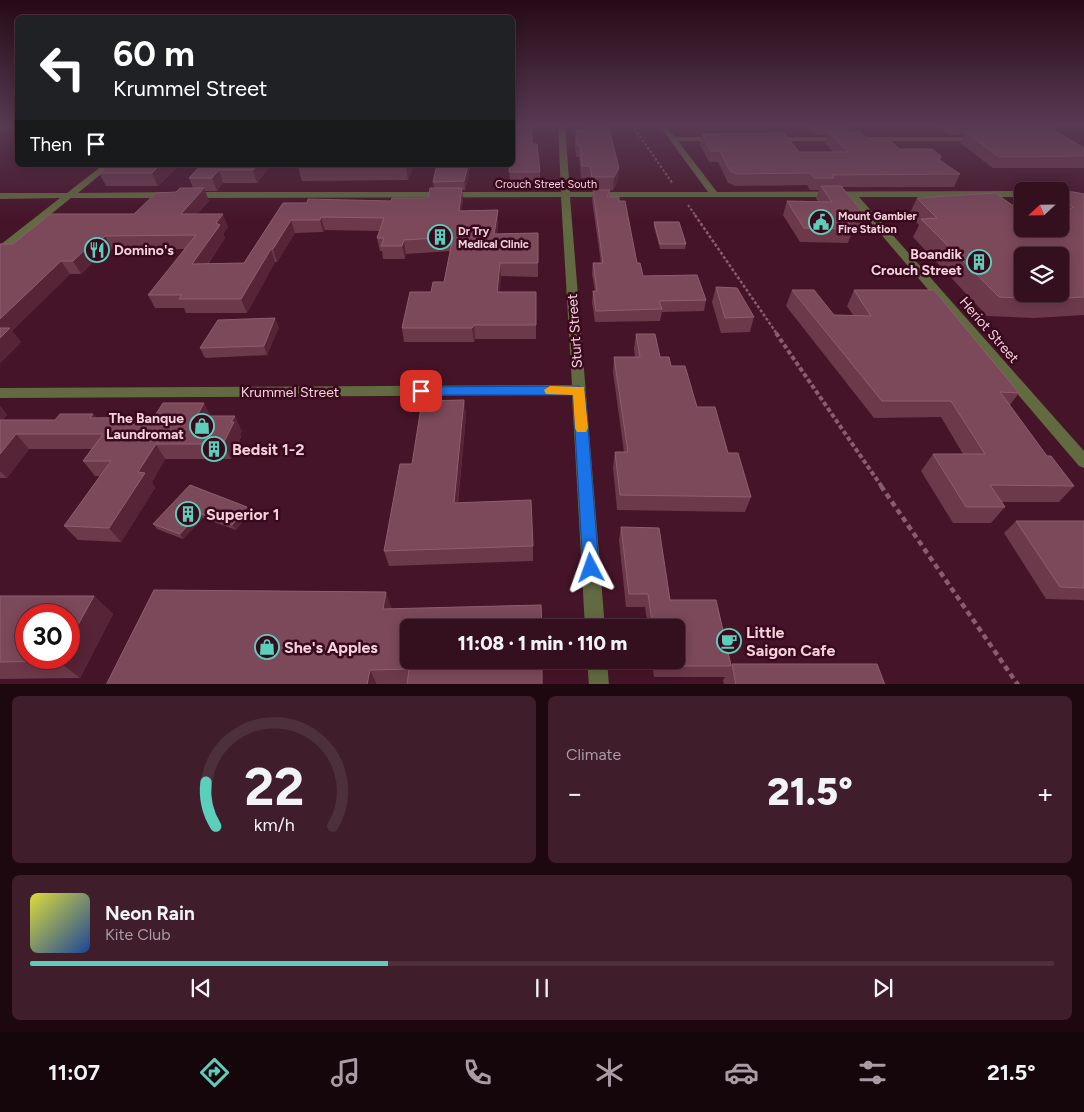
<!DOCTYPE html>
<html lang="en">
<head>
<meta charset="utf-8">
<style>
	body { margin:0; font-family:Figtree,sans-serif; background:#3f1d2b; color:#f1f3f6; height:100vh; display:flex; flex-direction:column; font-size:19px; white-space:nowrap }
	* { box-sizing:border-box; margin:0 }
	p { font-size:16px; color:#a99ca4 }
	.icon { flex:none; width:28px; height:28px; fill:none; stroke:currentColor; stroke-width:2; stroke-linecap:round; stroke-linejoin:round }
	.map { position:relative; height:684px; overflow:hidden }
	.details { display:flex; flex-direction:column; gap:12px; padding:12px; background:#1d0810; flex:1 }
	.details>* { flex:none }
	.hud { position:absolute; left:15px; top:15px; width:500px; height:152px; border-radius:8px; box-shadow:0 2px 12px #0003,0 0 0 1px #4e2f3c; background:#202124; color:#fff; overflow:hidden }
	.needle { width:32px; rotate:248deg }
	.fabs { position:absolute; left:1014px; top:182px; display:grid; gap:10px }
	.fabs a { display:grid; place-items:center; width:55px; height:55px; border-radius:8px; background:#340f1e; box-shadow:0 2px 12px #0003,0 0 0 1px #4e2f3c; font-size:25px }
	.speed { position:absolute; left:15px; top:604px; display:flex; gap:10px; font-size:25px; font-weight:700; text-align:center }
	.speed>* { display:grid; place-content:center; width:65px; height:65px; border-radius:50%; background:#340f1e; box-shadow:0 2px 12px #0003,0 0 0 1px #4e2f3c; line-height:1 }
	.speed .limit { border:8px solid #d22; background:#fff; color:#111 }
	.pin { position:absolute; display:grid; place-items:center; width:42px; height:42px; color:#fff; margin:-21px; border-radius:10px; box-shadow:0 2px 8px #0006 }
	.me { position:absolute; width:55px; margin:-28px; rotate:356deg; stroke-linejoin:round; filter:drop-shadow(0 0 4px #0008) }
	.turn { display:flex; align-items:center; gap:18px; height:105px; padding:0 15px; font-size:22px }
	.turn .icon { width:65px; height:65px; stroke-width:2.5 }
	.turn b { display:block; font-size:35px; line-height:42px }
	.then { display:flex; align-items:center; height:48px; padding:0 15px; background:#0003; gap:10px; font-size:19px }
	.big { font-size:38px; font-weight:800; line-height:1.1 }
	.details .card { flex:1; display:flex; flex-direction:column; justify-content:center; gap:8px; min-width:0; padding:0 18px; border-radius:8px; background:#3f1d2b }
	.details .dial { align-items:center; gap:0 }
	.dial svg { height:130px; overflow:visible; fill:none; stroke:#4e2f3c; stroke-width:7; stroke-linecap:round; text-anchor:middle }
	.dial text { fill:#f1f3f6; stroke:none }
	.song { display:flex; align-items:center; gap:15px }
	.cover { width:60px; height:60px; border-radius:8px; background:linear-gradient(135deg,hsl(60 70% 55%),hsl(220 70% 35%)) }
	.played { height:5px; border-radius:2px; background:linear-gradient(90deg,#5dceb9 35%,#4e2f3c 35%) }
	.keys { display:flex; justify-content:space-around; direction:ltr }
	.heat { display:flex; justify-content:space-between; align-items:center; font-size:28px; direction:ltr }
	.details .tiles { flex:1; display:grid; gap:12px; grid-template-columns:1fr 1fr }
	.card:last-child { grid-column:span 2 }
	.trip { position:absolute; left:400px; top:619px; width:285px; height:50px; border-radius:8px; background:#340f1e; box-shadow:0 2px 12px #0003,0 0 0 1px #4e2f3c; font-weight:800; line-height:50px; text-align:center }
	.tabs { display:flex; height:80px; justify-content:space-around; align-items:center; background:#15060c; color:#a99ca4 }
	.tabs .icon { width:35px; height:35px }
	.tabs .on { color:#5dceb9 }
	.tabs b { font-size:22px; color:#f1f3f6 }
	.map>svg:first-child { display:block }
</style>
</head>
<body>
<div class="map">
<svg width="1084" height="685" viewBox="0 0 1084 685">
	<rect width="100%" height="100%" fill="#461428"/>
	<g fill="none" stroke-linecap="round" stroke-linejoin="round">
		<path stroke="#885d6c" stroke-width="2" stroke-dasharray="2.5 2" stroke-linecap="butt" d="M 632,125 L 673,184
			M 688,205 L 696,216"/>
		<path stroke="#885d6c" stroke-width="2.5" stroke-dasharray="3 2" stroke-linecap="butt" d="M 695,215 L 777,334"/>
		<path stroke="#885d6c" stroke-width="4" stroke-dasharray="4.5 2.5" stroke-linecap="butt" d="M 776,333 L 882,487"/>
		<path stroke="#885d6c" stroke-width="4.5" stroke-dasharray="5.5 4" stroke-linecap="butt" d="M 881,486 L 1018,685"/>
		<path fill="#616a40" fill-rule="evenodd" d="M 558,125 L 565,125 L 570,192 L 708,192 L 659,125 L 665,125 L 675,137 L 720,137 L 720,141 L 678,141 L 717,192 L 1022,191 L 1022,197 L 859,197 L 1084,451 L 1084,468 L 1079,466 L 849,197 L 570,197 L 605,628 L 585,628 L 572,395 L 0,398 L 0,388 L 572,385 L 561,197 L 190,198 L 186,195 L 190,192 L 561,192 Z
			M 769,137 L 979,137 L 983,139 L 979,141 L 769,141 Z
			M 103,165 L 112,165 L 78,193 L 170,192 L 174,195 L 170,198 L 71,198 L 4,252 L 0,253 L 0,245 L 60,198 L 0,199 L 0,193 L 67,193 Z
			M 587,660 L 607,660 L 609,685 L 589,685 Z"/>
	</g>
	<path fill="#6c394b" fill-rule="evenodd" d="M 582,125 L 603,125 L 618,181 L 613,190 L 610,190 L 609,197 L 643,276 L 706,300 L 704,311 L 662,312 L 660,321 L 595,322 L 592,302 L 593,291 L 595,291 L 592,274 L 593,263 L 601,263 L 592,200 L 593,190 L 591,190 L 589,178 L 581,178 L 579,157 L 576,157 L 575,142 L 576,130 L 582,130 Z
		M 808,125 L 851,125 L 849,132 L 869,140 L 899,149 L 941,156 L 940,160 L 960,174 L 954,187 L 842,187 L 865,215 L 859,229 L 853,229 L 848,243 L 800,242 L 783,215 L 787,201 L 818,201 L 816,199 L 819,190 L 810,190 L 807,185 L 735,186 L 728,183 L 718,162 L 709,162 L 700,145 L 702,134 L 799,152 L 833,152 L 825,143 L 827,135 L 818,135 Z
		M 937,125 L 1054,125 L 1046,125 L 1084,148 L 1084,168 L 993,168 L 960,143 L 964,135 L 950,135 Z
		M 532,144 L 540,172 L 540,183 L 510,183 L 509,168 L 507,168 L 507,165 L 512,165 Z
		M 179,165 L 158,186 L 106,186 L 99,173 Z
		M 201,165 L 271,165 L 257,183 L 223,183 L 217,191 L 205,191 L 209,201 L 197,214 L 228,227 L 223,234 L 225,238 L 208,264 L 244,263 L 283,203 L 391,201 L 428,198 L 434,188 L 433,182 L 437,165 L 470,165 L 470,168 L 465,190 L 462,190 L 463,200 L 461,211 L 498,210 L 498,223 L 497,234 L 538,233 L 538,277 L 501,276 L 499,292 L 536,292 L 536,339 L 475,339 L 474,342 L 404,342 L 402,328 L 431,292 L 444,282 L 450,251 L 406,254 L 405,259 L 383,259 L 382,251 L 380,251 L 377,238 L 380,231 L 325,230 L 323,232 L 295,233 L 277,262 L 275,262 L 247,313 L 186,313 L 184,308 L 155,308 L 148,295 L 185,249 L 112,249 L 104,257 L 98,257 L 81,274 L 70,274 L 12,331 L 21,342 L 0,363 L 13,244 L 134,214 L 176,192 L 193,188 L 189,178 Z
		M 299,165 L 414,165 L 408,180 L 302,181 L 298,167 Z
		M 1038,190 L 1074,192 L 1084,194 L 1084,315 L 1034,318 L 987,316 L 913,237 L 919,225 L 909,215 L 917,198 L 995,193 L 1022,212 L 1022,229 L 1060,229 L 1060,191 L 1037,191 ZM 1022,256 L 1060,256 L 1060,294 L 1022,294 Z
		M 654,222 L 686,244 L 685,249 L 660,249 L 654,227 Z
		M 716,287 L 754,317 L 750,332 L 721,333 L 712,302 Z
		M 792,290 L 834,315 L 853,315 L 847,306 L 854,290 L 1019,393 L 1010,405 L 1047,456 L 1074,486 L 1059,502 L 1002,502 L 1005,507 L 991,523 L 953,523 L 921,471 L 933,454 L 963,454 L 941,417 L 874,418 L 786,306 Z
		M 279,327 L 267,355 L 205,358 L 200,348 Z
		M 636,334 L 660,357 L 671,366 L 697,407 L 728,453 L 751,497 L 745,512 L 617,510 L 613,467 L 615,452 L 624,452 L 613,372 L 614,357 L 635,357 L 634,349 Z
		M 464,400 L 466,416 L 458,503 L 533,546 L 533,561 L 389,566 L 384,551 L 412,464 Z
		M 0,406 L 7,415 L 2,420 L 55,420 L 93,414 L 96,418 L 210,416 L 242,431 L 240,434 L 241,437 L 231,459 L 165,459 L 152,482 L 155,488 L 121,542 L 78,540 L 64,526 L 100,476 L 95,476 L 83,461 L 92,449 L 29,449 L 7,478 L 0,478 Z
		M 190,485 L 250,512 L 236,530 L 203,518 L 183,539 L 157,529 L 153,524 Z
		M 1016,521 L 1084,521 L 1084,601 L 1083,600 L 1046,599 L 1004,533 Z
		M 621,527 L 670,600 L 731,665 L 885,685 L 724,685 L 723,680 L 725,677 L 654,677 L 652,660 L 676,660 L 676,628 L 648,628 L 645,607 L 626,607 L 619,540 Z
		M 0,596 L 94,596 L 113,614 L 80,678 L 0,679 Z
		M 392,609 L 542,685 L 106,685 Z"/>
	<path fill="#572336" d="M 0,125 L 16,125 L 0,134 Z
		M 160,165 L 179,165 L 158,186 L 152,173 Z
		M 257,165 L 271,165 L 257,183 L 253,170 Z
		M 407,165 L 414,165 L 408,180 L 406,166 Z
		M 468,165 L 470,165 L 470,168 L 465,190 L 464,181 Z
		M 619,168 L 618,181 L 613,190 L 614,177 Z
		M 219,170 L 223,183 L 217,191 L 212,178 Z
		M 204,188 L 209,201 L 186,227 L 181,214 Z
		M 462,188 L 463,200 L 460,224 L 459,211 Z
		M 498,210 L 498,223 L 495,247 L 494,234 Z
		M 223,214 L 228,227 L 223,234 L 225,238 L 198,277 L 192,264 L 216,223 Z
		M 321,217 L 325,230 L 323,232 L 320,220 Z
		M 291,220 L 295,233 L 277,262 L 273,249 Z
		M 105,236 L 112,249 L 104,257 L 97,244 Z
		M 404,240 L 406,254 L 405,259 L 402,246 Z
		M 91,244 L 98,257 L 81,274 L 73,261 Z
		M 271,249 L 275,262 L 247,313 L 241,299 Z
		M 61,261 L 70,274 L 12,331 L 21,342 L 0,363 L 0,319 Z
		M 500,263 L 501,276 L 498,306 L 497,292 Z
		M 275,318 L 279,327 L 267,355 L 264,346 Z
		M 474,325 L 475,339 L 474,342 L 472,328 Z
		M 464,400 L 466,416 L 456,518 L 454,503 Z
		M 204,403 L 212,418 L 197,416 Z
		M 0,406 L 7,415 L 0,423 Z
		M 93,414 L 104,428 L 90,418 Z
		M 235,416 L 242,431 L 240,434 L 241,437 L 231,459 L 223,444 L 231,422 Z
		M 16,434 L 29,449 L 7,478 L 0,471 L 0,454 Z
		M 156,444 L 165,459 L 152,482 L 155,488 L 121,542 L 109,528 L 138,472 Z
		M 247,507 L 250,512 L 236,530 L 232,525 Z
		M 199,513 L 203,518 L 183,539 L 180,534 Z
		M 386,592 L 392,609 L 383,609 Z
		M 94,596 L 113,614 L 80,678 L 58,661 L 60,658 L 69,658 L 69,641 Z
		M 370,670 L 377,685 L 367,685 Z"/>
	<path fill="#7b495a" stroke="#8e5e6e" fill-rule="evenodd" d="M 512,125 L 532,125 L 532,144 L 537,144 L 540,172 L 509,172 L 510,165 L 512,165 Z
		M 583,125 L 603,125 L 604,129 L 609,129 L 619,168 L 614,177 L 592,177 L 590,166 L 582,166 L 580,145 L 577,145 L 576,130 L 584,130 Z
		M 1038,125 L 1045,125 L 1084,148 L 1084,156 L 999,157 L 966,132 L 1038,132 L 1040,126 Z
		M 829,132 L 860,132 L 869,140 L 892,142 L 899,149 L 932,149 L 941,156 L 939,160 L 960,174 L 832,175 L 834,178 L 814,178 L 810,173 L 737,174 L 730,171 L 720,151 L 711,151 L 702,134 L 784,133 L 799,152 L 848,152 Z
		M 109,165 L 160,165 L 152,173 L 99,173 Z
		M 201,165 L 257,165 L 253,170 L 219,170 L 212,178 L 189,178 Z
		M 299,165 L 407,165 L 406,166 L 298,167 Z
		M 437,165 L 468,165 L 464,181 L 433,182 Z
		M 821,186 L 841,186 L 865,215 L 844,215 L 853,229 L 804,228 L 787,201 L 832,202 Z
		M 180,188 L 204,188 L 181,214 L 223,214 L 216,223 L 220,225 L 192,264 L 244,263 L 283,203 L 307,203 L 308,199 L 391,201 L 392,198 L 428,198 L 430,188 L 462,188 L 459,211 L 498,210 L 494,234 L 538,233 L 538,263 L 500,263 L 497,292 L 536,292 L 536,325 L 474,325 L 472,328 L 402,328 L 410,292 L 431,292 L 433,282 L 444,282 L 453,237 L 404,240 L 402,246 L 381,246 L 384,238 L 377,238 L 384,218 L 321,217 L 320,220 L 291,220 L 273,249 L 271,249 L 241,299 L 179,299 L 182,295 L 148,295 L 196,235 L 105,236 L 97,244 L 91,244 L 73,261 L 61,261 L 0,319 L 0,244 L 13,244 L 50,214 L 134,214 L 156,193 L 176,192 Z
		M 593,190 L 610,190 L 607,197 L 619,197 L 619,201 L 625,201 L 637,263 L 640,263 L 643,276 L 697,275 L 706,300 L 659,301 L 662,309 L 596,311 L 593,291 L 597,291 L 593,263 L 603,263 Z
		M 1038,190 L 1074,192 L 1084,194 L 1084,297 L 1047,299 L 999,297 L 921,219 L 937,218 L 917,198 L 995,193 L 1022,212 L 1022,229 L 1060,229 L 1060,212 L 1074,207 L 1060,201 L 1060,191 L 1041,191 ZM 1022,256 L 1060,256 L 1060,294 L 1022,294 Z
		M 654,222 L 679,222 L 686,244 L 660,244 Z
		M 716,287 L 737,288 L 754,317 L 725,318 Z
		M 792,290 L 814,290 L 834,315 L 871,316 L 854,290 L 934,290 L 1019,393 L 1000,392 L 1047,456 L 1051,456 L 1074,486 L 990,485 L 1005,507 L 966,507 L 933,454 L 985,454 L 951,401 L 882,401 Z
		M 275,318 L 264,346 L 200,348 L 218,320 Z
		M 0,328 L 10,328 L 0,338 Z
		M 636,334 L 655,334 L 660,357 L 669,357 L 671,366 L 685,366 L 697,407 L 715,407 L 728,453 L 738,453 L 751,497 L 620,495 L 615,452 L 628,452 L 614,357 L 640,357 Z
		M 464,400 L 454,503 L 531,500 L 533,546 L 384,551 L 400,464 L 412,464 L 422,401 Z
		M 163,403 L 204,403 L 197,416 L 235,416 L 231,422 L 234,422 L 223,444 L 156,444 L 138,472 L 145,473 L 109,528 L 64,526 L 111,461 L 83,461 L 103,434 L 16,434 L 0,454 L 0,420 L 55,420 L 60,414 L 93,414 L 90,418 L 154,417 Z
		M 190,485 L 247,507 L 232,525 L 199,513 L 180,534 L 153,524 Z
		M 1016,521 L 1084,521 L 1084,588 L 1060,587 Z
		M 621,527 L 659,528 L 670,600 L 716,600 L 731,665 L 730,666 L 658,666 L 657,660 L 676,660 L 676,628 L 653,628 L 648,594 L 629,594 Z
		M 154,590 L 386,592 L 383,609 L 541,605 L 542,628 L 409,628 L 409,660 L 542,660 L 542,685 L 407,685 L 409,669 L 370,670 L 367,685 L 106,685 Z
		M 0,596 L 94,596 L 69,641 L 69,615 L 26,615 L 26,658 L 60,658 L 58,661 L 0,662 Z
		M 732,664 L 877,664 L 885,685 L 736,685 Z"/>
	<linearGradient id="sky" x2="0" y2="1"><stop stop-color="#260b16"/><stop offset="0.57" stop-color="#573a53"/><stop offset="1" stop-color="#573a53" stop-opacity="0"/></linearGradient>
	<rect width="1084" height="220" fill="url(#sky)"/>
	<path fill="#1a73e8" stroke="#114b97" d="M 579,386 L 585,390 L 599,568 L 597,574 L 591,576 L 585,574 L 583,568 L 573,395 L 421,395 L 416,394 L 415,391 L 416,388 L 421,387 Z"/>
	<path fill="#f59e0b" d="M 550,386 L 584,387 L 588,428 L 586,432 L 577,432 L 575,428 L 573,395 L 546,394 L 544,390 Z"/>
	<defs>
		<symbol id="civic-ring" viewBox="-11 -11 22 22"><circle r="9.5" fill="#3a091e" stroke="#5dceb9" stroke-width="1.5"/><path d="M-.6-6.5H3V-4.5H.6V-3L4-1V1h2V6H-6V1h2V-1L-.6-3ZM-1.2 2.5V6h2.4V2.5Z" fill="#5dceb9"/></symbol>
		<symbol id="building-ring" viewBox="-11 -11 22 22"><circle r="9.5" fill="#3a091e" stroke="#5dceb9" stroke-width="1.5"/><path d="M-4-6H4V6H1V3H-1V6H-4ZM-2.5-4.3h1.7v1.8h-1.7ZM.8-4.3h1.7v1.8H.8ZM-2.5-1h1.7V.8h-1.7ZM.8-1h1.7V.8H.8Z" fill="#5dceb9"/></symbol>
		<symbol id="restaurant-ring" viewBox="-11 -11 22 22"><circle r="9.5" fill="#3a091e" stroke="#5dceb9" stroke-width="1.5"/><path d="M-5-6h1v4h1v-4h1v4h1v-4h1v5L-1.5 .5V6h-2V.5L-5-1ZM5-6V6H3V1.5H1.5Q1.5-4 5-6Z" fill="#5dceb9"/></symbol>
		<symbol id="shop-ring" viewBox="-11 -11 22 22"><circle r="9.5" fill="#3a091e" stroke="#5dceb9" stroke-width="1.5"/><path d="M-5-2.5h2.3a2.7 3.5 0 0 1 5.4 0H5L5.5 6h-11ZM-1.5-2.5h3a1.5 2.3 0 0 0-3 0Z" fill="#5dceb9"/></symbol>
		<symbol id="cafe-ring" viewBox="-11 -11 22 22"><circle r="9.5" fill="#3a091e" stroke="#5dceb9" stroke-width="1.5"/><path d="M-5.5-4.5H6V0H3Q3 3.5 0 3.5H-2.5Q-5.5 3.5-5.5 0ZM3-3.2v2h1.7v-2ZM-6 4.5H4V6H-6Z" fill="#5dceb9"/></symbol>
	</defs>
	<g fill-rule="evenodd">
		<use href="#civic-ring" x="807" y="208" width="28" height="28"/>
		<use href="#building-ring" x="426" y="223" width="28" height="28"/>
		<use href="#restaurant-ring" x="83" y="236" width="28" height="28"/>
		<use href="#building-ring" x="965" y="248" width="28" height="28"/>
		<use href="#shop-ring" x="188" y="412" width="28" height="28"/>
		<use href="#building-ring" x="200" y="435" width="28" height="28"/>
		<use href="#building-ring" x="174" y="500" width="28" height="28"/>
		<use href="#cafe-ring" x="715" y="627" width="28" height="28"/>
		<use href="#shop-ring" x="253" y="633" width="28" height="28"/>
	</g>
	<g text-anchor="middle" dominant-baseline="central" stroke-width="5" stroke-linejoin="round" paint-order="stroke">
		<g font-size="11" fill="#f3d2db" stroke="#3a091e">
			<text x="546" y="184">Crouch Street South</text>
		</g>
		<g font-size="11" font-weight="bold" fill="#f3d2db" stroke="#3a091e" text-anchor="start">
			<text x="838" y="216">Mount Gambier<tspan x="838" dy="13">Fire Station</tspan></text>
			<text x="458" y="231">Dr Try<tspan x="458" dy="13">Medical Clinic</tspan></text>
		</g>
		<g font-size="14" font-weight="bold" fill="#f3d2db" stroke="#3a091e" text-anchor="end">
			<text x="114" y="250" text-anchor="start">Domino's</text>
			<text x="962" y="254">Boandik<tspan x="962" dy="16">Crouch Street</tspan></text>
			<text x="184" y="418">The Banque<tspan x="184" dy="16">Laundromat</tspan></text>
		</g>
		<g font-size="14" fill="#f3d2db" stroke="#3a091e">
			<text transform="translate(989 330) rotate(49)">Heriot Street</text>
			<text transform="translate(575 331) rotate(-94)">Sturt Street</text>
			<text x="290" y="392">Krummel Street</text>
		</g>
		<g font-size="16" font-weight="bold" fill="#f3d2db" stroke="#3a091e" text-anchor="start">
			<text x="232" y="449">Bedsit 1-2</text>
			<text x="206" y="514">Superior 1</text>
			<text x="746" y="632">Little<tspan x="746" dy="18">Saigon Cafe</tspan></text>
			<text x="284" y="647">She's Apples</text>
		</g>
	</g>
</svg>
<div class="fabs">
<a><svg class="needle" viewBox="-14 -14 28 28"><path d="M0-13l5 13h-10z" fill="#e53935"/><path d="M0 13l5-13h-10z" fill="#a99ca4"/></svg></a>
<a><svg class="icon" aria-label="layers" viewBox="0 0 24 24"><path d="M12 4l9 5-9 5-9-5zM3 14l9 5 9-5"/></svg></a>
</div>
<div class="speed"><div class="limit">30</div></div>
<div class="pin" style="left:421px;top:391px;background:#d93025"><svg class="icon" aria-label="arrive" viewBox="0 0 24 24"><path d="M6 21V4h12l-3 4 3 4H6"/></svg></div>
<svg class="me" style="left:591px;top:568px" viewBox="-20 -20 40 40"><path d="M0-17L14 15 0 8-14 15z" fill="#1a73e8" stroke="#fff" stroke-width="4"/></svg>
<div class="trip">11:08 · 1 min · 110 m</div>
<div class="hud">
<div class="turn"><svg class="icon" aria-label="left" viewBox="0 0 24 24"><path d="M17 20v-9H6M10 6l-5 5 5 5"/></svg><div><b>60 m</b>Krummel Street</div></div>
<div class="then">Then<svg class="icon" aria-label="arrive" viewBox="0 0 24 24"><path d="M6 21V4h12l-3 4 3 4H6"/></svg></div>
</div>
</div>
<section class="details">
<div class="tiles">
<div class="card dial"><svg viewBox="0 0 100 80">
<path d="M14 69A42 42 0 1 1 86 69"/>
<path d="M14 69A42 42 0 0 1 8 42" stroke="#5dceb9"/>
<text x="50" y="56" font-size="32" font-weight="700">22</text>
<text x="50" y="72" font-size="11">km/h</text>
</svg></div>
<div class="card"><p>Climate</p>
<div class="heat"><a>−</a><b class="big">21.5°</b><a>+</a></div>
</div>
<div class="card">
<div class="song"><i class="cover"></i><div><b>Neon Rain</b><p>Kite Club</p></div></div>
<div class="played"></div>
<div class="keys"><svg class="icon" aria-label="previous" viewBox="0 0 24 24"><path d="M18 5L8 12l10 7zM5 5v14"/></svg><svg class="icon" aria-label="pause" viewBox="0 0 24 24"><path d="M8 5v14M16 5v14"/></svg><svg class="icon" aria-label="next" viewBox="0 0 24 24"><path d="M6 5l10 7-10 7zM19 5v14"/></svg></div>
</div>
</div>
</section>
<nav class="tabs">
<b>11:07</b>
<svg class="icon on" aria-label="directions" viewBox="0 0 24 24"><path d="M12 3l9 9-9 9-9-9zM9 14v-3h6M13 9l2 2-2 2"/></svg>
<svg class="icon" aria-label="music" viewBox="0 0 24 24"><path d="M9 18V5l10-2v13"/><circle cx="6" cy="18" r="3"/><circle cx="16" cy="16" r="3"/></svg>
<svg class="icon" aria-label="phone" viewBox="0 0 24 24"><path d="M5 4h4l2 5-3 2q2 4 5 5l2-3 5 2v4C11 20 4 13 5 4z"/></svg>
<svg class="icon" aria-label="climate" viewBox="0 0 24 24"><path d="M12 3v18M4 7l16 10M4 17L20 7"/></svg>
<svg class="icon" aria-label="car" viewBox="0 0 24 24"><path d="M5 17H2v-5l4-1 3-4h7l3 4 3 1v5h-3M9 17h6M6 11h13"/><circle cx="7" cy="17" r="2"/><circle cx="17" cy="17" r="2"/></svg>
<svg class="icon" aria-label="filters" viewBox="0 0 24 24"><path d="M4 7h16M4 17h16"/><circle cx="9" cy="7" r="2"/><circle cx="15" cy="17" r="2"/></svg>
<b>21.5°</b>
</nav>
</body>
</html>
